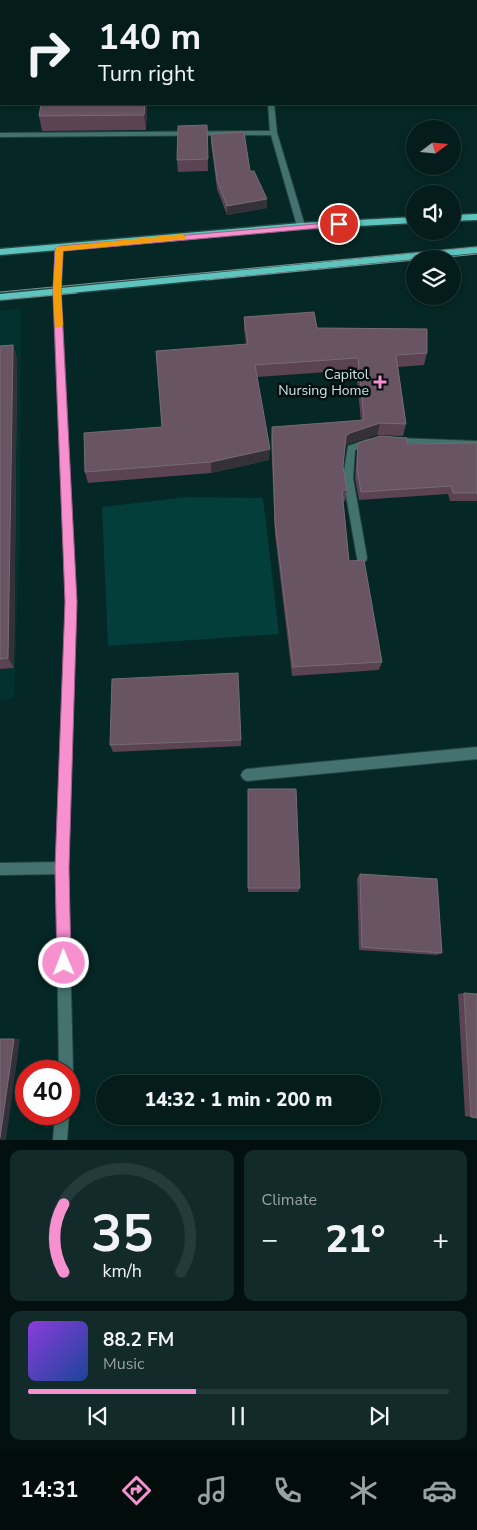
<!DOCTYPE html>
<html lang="en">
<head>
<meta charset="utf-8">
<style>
	body { margin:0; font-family:"Nunito Sans",sans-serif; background:#122a29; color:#f1f3f6; height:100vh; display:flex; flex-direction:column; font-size:19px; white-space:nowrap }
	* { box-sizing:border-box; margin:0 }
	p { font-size:16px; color:#97a2a3 }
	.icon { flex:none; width:28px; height:28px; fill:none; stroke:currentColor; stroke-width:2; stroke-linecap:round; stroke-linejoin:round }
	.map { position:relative; height:1140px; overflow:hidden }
	.panel { display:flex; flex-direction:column; gap:10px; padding:10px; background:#02100f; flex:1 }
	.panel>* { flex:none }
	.hud { position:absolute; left:0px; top:0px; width:478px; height:105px; box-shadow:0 2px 8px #0003,0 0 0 1px #253b3b; background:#041d1c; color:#f1f3f6; overflow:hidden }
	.needle { width:32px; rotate:74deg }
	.tools { position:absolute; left:406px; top:120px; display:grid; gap:10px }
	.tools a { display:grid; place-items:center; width:55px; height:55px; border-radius:50%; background:#041d1c; box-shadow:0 2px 8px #0003,0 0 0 1px #253b3b; font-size:25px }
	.speed { position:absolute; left:15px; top:1060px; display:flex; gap:10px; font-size:25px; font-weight:700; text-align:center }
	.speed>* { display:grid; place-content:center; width:65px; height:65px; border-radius:50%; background:#041d1c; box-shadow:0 2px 8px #0003,0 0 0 1px #253b3b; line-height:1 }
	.speed .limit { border:8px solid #d22; background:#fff; color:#111 }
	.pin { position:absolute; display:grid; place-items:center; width:42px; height:42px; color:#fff; margin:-21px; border:2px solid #fff; border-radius:50%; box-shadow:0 1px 5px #0007 }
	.me { position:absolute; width:55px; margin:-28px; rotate:359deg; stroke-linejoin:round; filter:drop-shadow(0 0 4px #0008) }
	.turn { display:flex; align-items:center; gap:18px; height:105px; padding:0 15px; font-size:22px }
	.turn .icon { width:65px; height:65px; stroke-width:2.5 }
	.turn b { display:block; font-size:35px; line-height:42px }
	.big { font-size:38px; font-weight:800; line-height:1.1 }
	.panel .tile { flex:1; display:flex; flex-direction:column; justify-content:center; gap:8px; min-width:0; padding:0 18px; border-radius:10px; background:#122a29 }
	.panel .dial { align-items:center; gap:0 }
	.dial svg { height:130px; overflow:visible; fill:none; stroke:#253b3b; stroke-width:7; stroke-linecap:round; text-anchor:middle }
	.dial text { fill:#f1f3f6; stroke:none }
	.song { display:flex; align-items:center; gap:15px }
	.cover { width:60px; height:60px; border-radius:8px; background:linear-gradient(135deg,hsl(270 70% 55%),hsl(220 70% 35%)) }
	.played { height:5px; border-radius:2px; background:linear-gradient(90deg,#f690cf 40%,#253b3b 40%) }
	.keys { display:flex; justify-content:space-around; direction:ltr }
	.heat { display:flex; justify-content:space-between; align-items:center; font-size:28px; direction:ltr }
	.panel .tiles { flex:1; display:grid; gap:10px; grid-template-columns:1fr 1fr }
	.tile:last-child { grid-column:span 2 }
	.trip { position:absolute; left:96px; top:1075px; width:285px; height:50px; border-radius:25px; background:#041d1c; box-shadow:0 2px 8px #0003,0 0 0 1px #253b3b; font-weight:800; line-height:50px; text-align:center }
	.dock { display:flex; height:80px; justify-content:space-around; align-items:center; background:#020c0b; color:#97a2a3 }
	.dock .icon { width:35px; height:35px }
	.dock .active { color:#f690cf }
	.dock b { font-size:22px; color:#f1f3f6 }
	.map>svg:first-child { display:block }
</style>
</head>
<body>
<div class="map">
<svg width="477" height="1140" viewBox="0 0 477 1140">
	<rect width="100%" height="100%" fill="#052725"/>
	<path fill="#03312e" d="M 21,309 L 20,538 L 14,698 L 0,701 L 0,311 Z"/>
	<path fill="#033e3b" d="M 24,0 L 270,0 L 24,1 Z
		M 187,497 L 263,498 L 279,634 L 108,646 L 102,507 Z"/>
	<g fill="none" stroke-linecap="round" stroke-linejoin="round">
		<defs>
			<path id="service" d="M 266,0 L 272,0 L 272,1 L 266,1 Z
				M 476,22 L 477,22 L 477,26 L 476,26 Z
				M 0,62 L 1,62 L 1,66 L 0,66 Z
				M 268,104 L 274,104 L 277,133 L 305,226 L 304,228 L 298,228 L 297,226 L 271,135 L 0,137 L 0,133 L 270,131 Z
				M 477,747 L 477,759 L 247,781 L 243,779 L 241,775 L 243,771 L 247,769 Z
				M 62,862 L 66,864 L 68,868 L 66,872 L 62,874 L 0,875 L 0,863 Z"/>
			<path id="minor" d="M 13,0 L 19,0 L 19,1 L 13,1 Z
				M 396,438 L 477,441 L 477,449 L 396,444 L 391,441 Z
				M 369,439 L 372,441 L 374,443 L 372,445 L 355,450 L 353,478 L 367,558 L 366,561 L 358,561 L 357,558 L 343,478 L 348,446 Z"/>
			<path id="tertiary" d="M 56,247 L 62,247 L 63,249 L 61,291 L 76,601 L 68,868 L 73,1071 L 69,1077 L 69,1071 L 59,1071 L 56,868 L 66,601 L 53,291 Z
				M 69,1113 L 69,1114 L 67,1140 L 53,1140 L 55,1114 Z"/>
			<path id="primary" d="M 477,214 L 477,220 L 452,221 L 452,215 Z
				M 415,217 L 415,223 L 301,229 L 0,255 L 0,249 L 301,223 Z
				M 477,247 L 477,253 L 0,300 L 0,294 Z"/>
		</defs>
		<use href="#service" stroke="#254543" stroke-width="2"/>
		<use href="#minor" stroke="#254543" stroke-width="2"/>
		<use href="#tertiary" stroke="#254543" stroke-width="2"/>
		<use href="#primary" stroke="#254543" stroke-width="3"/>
		<use href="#service" fill="#44736f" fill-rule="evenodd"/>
		<use href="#minor" fill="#44736f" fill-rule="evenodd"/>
		<use href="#tertiary" fill="#44736f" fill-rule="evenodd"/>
		<use href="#primary" fill="#5dc5be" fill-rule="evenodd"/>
		<path stroke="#7a9593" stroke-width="1" d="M 429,259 L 477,254
			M 206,280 L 415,260
			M 0,292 L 477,247
			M 0,300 L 77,293"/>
	</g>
	<path fill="#5b4353" d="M 277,0 L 419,0 L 419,1 L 277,1 Z
		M 41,104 L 147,104 L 146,130 L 42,131 L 39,116 Z
		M 207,125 L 208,171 L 178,172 L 177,160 Z
		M 211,134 L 250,171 L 267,208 L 227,215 L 217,189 L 211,143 Z
		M 244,317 L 317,328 L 427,353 L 424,365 L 398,367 L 406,424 L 403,436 L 377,435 L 347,444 L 345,447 L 343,467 L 347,490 L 345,501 L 343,501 L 349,561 L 382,662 L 379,670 L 292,676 L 275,534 L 271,439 L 272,427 L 361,421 L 356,370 L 257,377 L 269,460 L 211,473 L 88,483 L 85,472 L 162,427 L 246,344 L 244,329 Z
		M 13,345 L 17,360 L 14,668 L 0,669 L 0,346 Z
		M 358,443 L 477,443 L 477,501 L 450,501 L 448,494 L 359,500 L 355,478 L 357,451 Z
		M 241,740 L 241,746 L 113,752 L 110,745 Z
		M 248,789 L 300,888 L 298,892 L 248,892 Z
		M 360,874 L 442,953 L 437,955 L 359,950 L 357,878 Z
		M 464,993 L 471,1117 L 465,1116 L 458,994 Z"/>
	<path fill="#34313a" d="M 145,104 L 147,104 L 146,130 L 144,115 Z
		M 267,199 L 267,208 L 227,215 L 227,206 Z
		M 13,345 L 17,360 L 14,668 L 8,658 Z
		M 380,423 L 377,435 L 347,444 L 344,448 L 346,436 L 350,433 Z
		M 270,449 L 269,460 L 211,473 L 211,462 Z
		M 14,1039 L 20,1039 L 6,1140 L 0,1140 Z"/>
	<path fill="#685462" stroke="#776b76" d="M 278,0 L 319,0 L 319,1 L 278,1 Z
		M 41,104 L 145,104 L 144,115 L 39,116 Z
		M 207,125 L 208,159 L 177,160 L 178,126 Z
		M 244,132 L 250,171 L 254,171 L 267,199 L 227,206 L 217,180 L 211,134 Z
		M 314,312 L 317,328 L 427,329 L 427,353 L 396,355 L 406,424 L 380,423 L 350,433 L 346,436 L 343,467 L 347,490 L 342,490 L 349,561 L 364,560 L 382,662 L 293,667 L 275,523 L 272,427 L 364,420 L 358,358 L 255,365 L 270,449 L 211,462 L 85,472 L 84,433 L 162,427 L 156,351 L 248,344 L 244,317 Z
		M 13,345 L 8,658 L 0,659 L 0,346 Z
		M 380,436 L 407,438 L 407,444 L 477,443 L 477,493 L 453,493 L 451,486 L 361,492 L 357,470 L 358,443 Z
		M 238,673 L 241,740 L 110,745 L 112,679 Z
		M 248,789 L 296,789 L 300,888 L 248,888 Z
		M 360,874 L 437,879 L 442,953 L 362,947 Z
		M 464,993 L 477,994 L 477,1118 L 471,1117 Z
		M 0,1039 L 14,1039 L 0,1138 Z"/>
	<path fill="#f690cf" stroke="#a05e87" d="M 339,222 L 344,224 L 342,226 L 63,251 L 61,291 L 77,602 L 69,868 L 71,963 L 69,968 L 64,970 L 59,968 L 57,963 L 55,868 L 65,602 L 53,291 L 55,249 L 59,246 Z"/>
	<path fill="#f59e0b" d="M 182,234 L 186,237 L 185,239 L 63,251 L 61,291 L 63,325 L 59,328 L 55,327 L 53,291 L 56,247 Z"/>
	<path fill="#f690cf" stroke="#010e0d" stroke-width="2" d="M377.5 374.5h5v5h5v5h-5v5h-5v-5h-5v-5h5z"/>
	<g text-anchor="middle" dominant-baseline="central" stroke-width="5" stroke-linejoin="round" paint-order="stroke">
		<g font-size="14" fill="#cce3e1" stroke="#010e0d" text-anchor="end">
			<text x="369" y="374">Capitol<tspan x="369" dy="16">Nursing Home</tspan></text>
		</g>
	</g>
</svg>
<div class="tools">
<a><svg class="needle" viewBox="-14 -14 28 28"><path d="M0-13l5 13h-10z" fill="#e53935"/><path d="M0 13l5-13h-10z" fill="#97a2a3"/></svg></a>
<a><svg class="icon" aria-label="sound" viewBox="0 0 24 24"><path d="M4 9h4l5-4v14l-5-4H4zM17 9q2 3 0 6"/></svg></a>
<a><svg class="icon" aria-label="layers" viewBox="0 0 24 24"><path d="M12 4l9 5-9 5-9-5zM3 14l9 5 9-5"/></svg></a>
</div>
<div class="speed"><div class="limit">40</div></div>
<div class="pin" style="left:339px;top:224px;background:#d93025"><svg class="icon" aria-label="arrive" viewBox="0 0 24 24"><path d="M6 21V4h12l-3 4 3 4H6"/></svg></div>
<svg class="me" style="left:64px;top:963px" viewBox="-20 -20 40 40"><circle r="17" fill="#f690cf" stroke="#fff" stroke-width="3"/><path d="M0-11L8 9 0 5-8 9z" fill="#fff"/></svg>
<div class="trip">14:32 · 1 min · 200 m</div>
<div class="hud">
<div class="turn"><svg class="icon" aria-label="right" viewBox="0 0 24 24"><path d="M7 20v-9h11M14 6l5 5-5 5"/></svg><div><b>140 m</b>Turn right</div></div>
</div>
</div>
<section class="panel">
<div class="tiles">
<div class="tile dial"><svg viewBox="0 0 100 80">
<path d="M14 69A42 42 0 1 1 86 69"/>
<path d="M14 69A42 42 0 0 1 14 27" stroke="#f690cf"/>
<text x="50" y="56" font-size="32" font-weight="700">35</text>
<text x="50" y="72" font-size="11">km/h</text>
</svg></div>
<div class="tile"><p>Climate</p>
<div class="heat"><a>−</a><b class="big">21°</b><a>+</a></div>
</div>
<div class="tile">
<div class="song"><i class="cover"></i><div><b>88.2 FM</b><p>Music</p></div></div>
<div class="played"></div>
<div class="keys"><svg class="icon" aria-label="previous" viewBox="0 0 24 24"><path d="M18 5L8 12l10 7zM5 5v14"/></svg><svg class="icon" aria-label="pause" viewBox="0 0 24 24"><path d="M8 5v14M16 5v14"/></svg><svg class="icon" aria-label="next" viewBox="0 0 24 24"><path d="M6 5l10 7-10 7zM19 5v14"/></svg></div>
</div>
</div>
</section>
<nav class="dock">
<b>14:31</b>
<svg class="icon active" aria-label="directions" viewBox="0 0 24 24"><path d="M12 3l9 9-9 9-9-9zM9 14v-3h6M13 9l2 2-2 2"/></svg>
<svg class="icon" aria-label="music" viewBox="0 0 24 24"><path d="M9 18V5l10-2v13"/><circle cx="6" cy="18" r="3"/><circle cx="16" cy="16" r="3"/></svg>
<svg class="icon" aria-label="phone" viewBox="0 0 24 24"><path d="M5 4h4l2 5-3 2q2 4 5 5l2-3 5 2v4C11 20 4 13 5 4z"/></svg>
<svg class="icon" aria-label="climate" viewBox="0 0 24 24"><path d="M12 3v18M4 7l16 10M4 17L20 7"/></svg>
<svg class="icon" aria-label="car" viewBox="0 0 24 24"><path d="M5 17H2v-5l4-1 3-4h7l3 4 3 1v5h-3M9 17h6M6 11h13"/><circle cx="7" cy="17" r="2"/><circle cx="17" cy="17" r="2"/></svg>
</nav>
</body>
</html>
